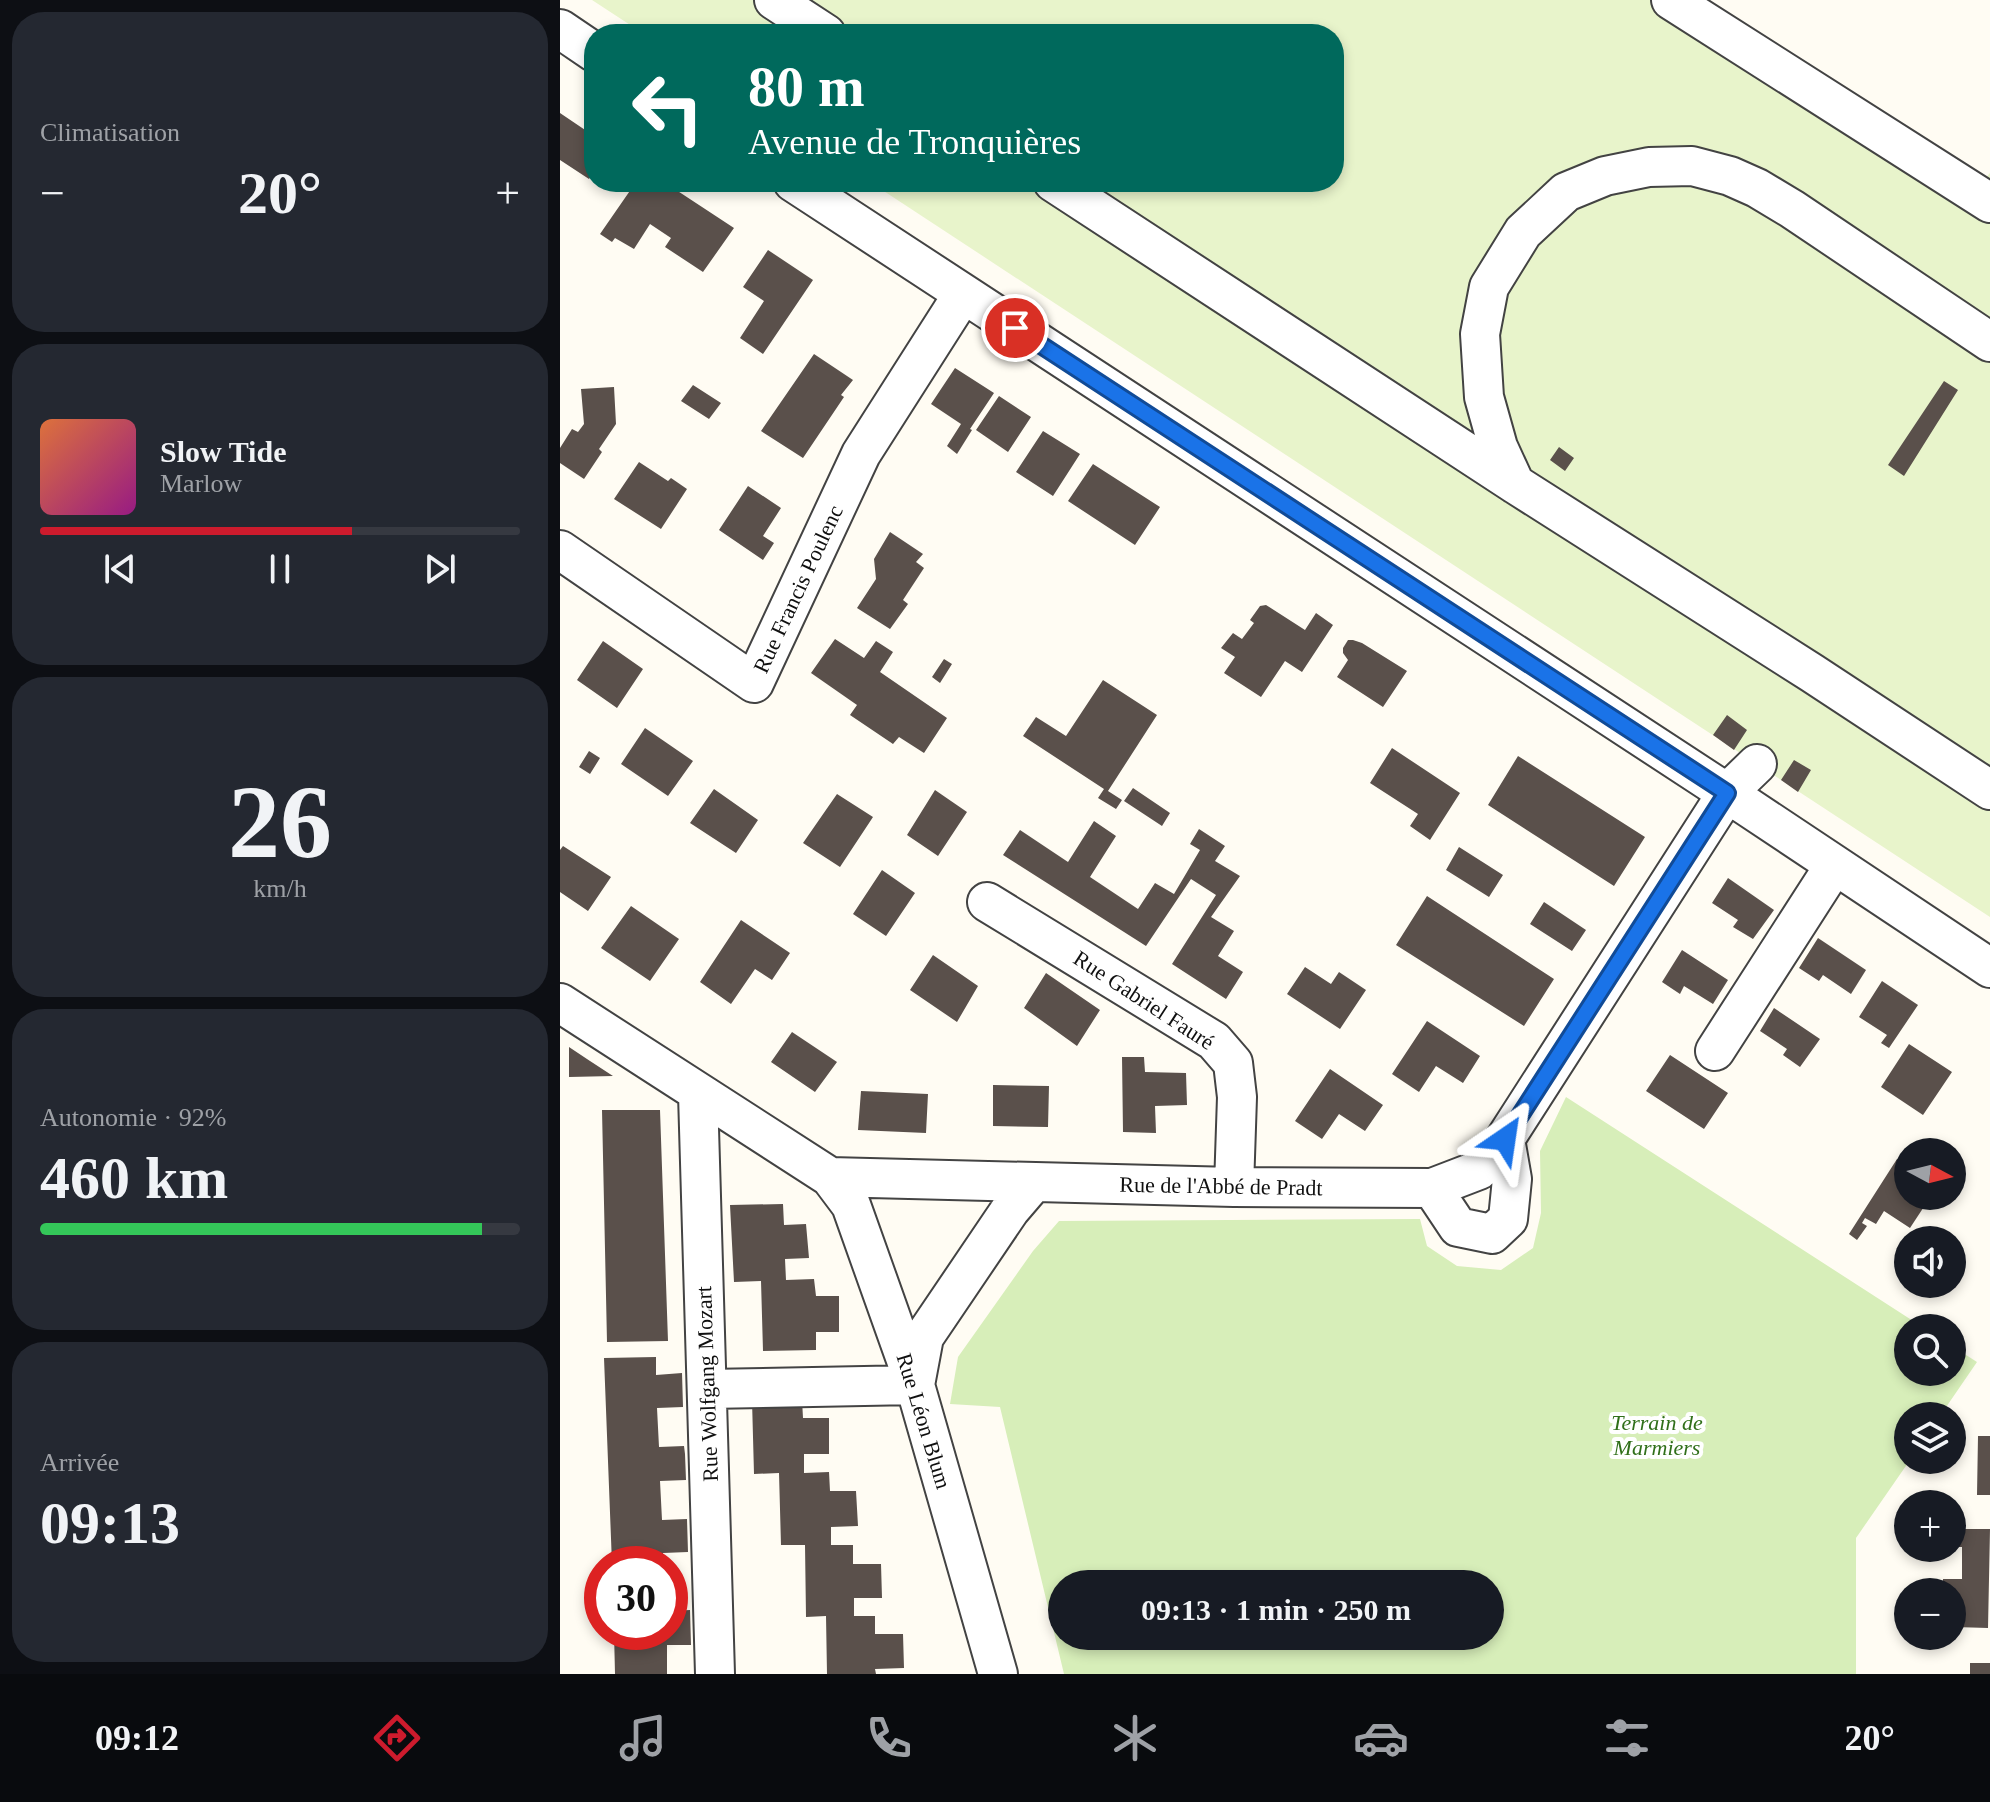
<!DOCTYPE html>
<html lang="fr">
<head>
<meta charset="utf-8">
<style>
	body { margin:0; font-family:Georgia,serif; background:#242831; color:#f1f3f6; height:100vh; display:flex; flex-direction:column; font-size:30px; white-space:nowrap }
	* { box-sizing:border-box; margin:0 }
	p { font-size:26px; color:#9ea1a6 }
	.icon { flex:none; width:44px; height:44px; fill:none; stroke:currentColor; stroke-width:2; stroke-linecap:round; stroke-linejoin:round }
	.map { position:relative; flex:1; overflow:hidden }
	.panel { display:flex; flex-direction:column; gap:12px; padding:12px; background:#0d0f14; width:560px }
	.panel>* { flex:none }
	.banner { position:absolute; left:24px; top:24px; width:760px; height:168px; border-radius:32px; box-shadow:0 4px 12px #0003; background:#00695c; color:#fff; overflow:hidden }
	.needle { width:52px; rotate:97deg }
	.controls { position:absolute; left:1334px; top:1138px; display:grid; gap:16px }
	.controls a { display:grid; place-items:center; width:72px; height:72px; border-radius:50%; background:#171b24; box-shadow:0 4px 12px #0003; font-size:40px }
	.speed { position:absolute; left:24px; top:1546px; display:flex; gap:16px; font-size:40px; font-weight:700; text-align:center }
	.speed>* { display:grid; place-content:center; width:104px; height:104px; border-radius:50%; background:#171b24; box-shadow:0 4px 12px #0003; line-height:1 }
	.speed .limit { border:12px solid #d22; background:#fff; color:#111 }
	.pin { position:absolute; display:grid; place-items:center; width:68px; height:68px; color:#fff; margin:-34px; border:4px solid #fff; border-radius:50%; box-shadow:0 2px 8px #0007 }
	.me { position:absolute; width:88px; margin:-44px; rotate:32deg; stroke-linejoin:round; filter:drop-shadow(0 0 6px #0008) }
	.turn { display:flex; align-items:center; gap:28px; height:168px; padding:0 32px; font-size:36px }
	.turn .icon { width:104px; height:104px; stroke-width:2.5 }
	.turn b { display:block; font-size:56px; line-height:68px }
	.big { font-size:60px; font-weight:700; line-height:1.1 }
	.panel .tile { flex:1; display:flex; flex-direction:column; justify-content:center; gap:12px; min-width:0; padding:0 28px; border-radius:32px; background:#242831 }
	.panel .dial { align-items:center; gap:0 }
	.dial b { font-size:104px; line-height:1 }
	.song { display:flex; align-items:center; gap:24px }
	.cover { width:96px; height:96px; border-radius:12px; background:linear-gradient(135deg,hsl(20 70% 55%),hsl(310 70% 35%)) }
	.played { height:8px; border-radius:4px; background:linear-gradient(90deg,#cd1b2d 65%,#363941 65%) }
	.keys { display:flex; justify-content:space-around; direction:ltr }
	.heat { display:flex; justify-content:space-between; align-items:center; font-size:44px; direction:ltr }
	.charge { height:12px; border-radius:6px; background:linear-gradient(90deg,#34c759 92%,#363941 0) }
	.trip { position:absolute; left:488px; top:1570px; width:456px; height:80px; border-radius:40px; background:#171b24; box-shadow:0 4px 12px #0003; font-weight:700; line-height:80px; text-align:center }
	.menu { display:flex; height:128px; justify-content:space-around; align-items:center; background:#090b0e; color:#9ea1a6 }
	.menu .icon { width:56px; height:56px }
	.menu .on { color:#cd1b2d }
	.menu b { font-size:36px; color:#f1f3f6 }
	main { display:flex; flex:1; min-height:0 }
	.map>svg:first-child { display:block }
</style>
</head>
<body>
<main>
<section class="panel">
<div class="tile"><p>Climatisation</p>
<div class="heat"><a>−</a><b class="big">20°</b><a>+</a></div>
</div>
<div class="tile">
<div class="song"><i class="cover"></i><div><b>Slow Tide</b><p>Marlow</p></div></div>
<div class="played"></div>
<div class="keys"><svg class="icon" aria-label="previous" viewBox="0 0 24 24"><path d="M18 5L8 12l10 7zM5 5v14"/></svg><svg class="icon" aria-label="pause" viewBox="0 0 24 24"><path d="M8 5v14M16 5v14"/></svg><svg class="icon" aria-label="next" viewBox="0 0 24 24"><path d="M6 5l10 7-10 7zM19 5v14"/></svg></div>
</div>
<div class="tile dial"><b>26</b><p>km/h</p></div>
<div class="tile"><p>Autonomie · 92%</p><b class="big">460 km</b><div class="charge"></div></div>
<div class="tile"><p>Arrivée</p><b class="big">09:13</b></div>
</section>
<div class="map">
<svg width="1430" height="1674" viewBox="0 0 1430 1674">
	<rect width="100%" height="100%" fill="#fffcf3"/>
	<path fill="#d7eeb9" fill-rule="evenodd" d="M 1006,1097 L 1364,1328 L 1348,1328 L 1348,1372 L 1392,1372 L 1392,1346 L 1417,1362 L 1380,1416 L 1348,1416 L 1348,1460 L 1350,1460 L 1296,1538 L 1296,1674 L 504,1674 L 440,1407 L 390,1404 L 398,1357 L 473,1251 L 499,1221 L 860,1219 L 867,1246 L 897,1266 L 941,1270 L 973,1248 L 981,1213 L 980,1151 ZM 502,1584 L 930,1584 L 930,1636 L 502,1636 Z"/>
	<path fill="#e8f4cb" d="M 32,0 L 1149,0 L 1424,180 L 1430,173 L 1430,917 L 310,182 L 774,182 L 774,34 L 84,34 Z"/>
	<path fill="#5a504b" d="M 0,113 L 34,136 L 34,171 L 29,179 L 0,160 Z
		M 76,182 L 104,182 L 174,228 L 143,272 L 105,247 L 111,238 L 90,224 L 74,249 L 55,238 L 52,242 L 40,234 Z
		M 208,250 L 253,280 L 203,354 L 180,338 L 204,301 L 183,287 Z
		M 254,354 L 293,380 L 281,395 L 284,397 L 243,458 L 201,431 Z
		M 395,368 L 434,393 L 410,429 L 412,430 L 397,454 L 387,446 L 401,424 L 371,404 Z
		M 1384,381 L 1398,390 L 1344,476 L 1328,465 Z
		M 133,385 L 161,403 L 149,419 L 121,401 Z
		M 54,387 L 56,424 L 39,449 L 42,452 L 24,479 L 0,463 L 0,448 L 12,429 L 18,432 L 24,424 L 21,389 Z
		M 439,396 L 471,417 L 448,452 L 416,430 Z
		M 483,431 L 520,454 L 493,496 L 456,472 Z
		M 999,447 L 1014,458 L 1005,471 L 990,460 Z
		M 79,462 L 108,481 L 111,478 L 127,489 L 101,529 L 54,499 Z
		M 533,464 L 600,507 L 575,545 L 508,501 Z
		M 188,486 L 221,508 L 203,536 L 214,543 L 203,560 L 159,530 Z
		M 330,532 L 363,554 L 356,562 L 364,568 L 343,600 L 348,604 L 330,629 L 297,608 L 316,579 L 314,559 Z
		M 706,605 L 745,630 L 756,613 L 773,625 L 742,672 L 725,661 L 701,697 L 664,673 L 675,657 L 661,648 L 673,633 L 682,639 L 694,623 L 690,620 L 700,606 Z
		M 275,639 L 304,658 L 316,641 L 333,652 L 320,672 L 387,718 L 364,753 L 339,737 L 333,744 L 290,715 L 297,705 L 251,673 Z
		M 788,640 L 793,640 L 802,643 L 847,671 L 823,707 L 777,677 L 788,660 L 783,653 L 783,648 Z
		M 43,641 L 83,669 L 57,708 L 17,680 Z
		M 384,659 L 392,664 L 380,683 L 372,677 Z
		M 543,680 L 597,715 L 548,791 L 562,800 L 556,809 L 538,798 L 544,789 L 463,736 L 476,717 L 506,736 Z
		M 1167,715 L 1187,730 L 1174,750 L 1153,735 Z
		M 85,728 L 133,761 L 108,796 L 61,764 Z
		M 832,748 L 900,793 L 870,840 L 850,826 L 858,814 L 810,783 Z
		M 29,751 L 40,758 L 30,774 L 19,767 Z
		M 958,756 L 1085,837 L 1054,886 L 928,805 Z
		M 1234,760 L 1251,770 L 1238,792 L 1221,780 Z
		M 573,788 L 610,813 L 602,826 L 564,801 Z
		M 154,789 L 198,820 L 176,853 L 130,823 Z
		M 375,790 L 407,812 L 378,856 L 347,835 Z
		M 277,794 L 313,817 L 280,867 L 243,843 Z
		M 534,821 L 556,836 L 530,877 L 578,909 L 595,883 L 614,894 L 640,850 L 630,844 L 639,829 L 665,846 L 655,861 L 680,876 L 651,917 L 674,931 L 658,956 L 683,972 L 666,999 L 612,964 L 656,895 L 631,879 L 586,946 L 443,855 L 460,830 L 508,862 Z
		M 3,846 L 51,877 L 28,911 L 0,892 L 0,850 Z
		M 899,847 L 943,875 L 929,897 L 886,870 Z
		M 322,870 L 355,893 L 326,936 L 293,914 Z
		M 1168,878 L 1214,910 L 1193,939 L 1173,927 L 1178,920 L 1152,903 Z
		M 867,896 L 994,979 L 964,1026 L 836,945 Z
		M 984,902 L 1026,930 L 1012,951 L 970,924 Z
		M 71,906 L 119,939 L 90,981 L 41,948 Z
		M 181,920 L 230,953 L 212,980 L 195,969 L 171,1004 L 140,982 Z
		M 1258,938 L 1306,970 L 1291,994 L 1263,975 L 1259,981 L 1239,968 Z
		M 1122,950 L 1168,980 L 1153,1004 L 1124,986 L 1120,994 L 1102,982 Z
		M 373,955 L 418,986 L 397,1022 L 350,990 Z
		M 745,967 L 771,984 L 779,972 L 806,990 L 780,1029 L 727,994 Z
		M 486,973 L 540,1010 L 517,1046 L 464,1008 Z
		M 1322,981 L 1358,1005 L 1329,1048 L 1321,1043 L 1327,1035 L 1299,1017 Z
		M 1214,1008 L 1260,1039 L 1240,1067 L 1223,1055 L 1227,1049 L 1200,1031 Z
		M 867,1021 L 920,1056 L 903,1083 L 876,1066 L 859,1092 L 832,1074 Z
		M 232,1032 L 277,1062 L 255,1092 L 211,1062 Z
		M 1349,1044 L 1392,1072 L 1363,1115 L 1321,1087 Z
		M 9,1047 L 30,1061 L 53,1076 L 9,1077 Z
		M 1110,1055 L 1168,1093 L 1144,1129 L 1086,1091 Z
		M 562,1057 L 584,1057 L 585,1072 L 626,1073 L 627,1105 L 595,1106 L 596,1133 L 563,1132 Z
		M 770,1069 L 823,1105 L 805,1131 L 779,1114 L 762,1139 L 735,1121 Z
		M 433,1085 L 489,1086 L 488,1127 L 433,1126 Z
		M 301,1091 L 368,1094 L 366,1133 L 298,1130 Z
		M 42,1110 L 100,1110 L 108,1341 L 47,1342 Z
		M 1337,1159 L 1348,1166 L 1348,1196 L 1371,1196 L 1350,1228 L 1324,1211 L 1316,1224 L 1305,1218 L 1302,1223 L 1307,1226 L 1297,1240 L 1289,1234 Z
		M 223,1204 L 224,1225 L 246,1224 L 249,1258 L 225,1259 L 226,1280 L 254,1279 L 256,1296 L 279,1296 L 279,1332 L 256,1332 L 256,1350 L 203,1351 L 201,1281 L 174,1282 L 170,1205 Z
		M 96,1357 L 96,1375 L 122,1373 L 123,1407 L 97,1408 L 99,1447 L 124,1446 L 125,1454 L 126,1480 L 100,1481 L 102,1520 L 127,1519 L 128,1552 L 103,1553 L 103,1564 L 52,1564 L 44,1358 Z
		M 192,1400 L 242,1400 L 243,1418 L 269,1418 L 269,1454 L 244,1454 L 244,1473 L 269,1472 L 270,1491 L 296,1491 L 298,1526 L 271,1527 L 271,1545 L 293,1545 L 293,1564 L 321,1564 L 322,1598 L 294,1598 L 294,1616 L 315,1616 L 315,1634 L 343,1634 L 344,1668 L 315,1669 L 316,1674 L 267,1674 L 266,1616 L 246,1617 L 245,1545 L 221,1545 L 219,1473 L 194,1474 Z
		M 1418,1436 L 1430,1436 L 1430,1495 L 1417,1495 Z
		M 1396,1529 L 1430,1529 L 1428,1628 L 1395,1627 L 1395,1612 L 1392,1612 L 1392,1592 L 1383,1592 L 1383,1579 L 1402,1579 L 1402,1547 L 1395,1547 Z
		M 130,1610 L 131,1645 L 107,1645 L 107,1674 L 55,1674 L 54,1632 L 110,1632 L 110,1611 Z
		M 1410,1663 L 1430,1663 L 1430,1674 L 1410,1674 Z"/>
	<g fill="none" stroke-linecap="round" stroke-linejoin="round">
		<defs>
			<path id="minor" d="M 214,0 L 266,34
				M 1111,0 L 1430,203
				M 0,29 L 34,52
				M 233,182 L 1167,793 L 1430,968
				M 493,182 L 955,484 L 1252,673 L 1430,790
				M 955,484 L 938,447 L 924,397 L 920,334 L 929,287 L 963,232 L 1006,192 L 1045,176 L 1089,167 L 1132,166 L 1170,176 L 1197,188 L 1232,209 L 1430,342
				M 0,550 L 194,683 L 301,454 L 403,294
				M 427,902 L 654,1041 L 673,1063 L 677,1097 L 674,1187
				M 0,1003 L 270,1177 L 674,1187 L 872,1188 L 919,1170 L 945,1139 L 1167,793 L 1197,764
				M 1155,1051 L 1274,866
				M 138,1094 L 155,1674
				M 270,1177 L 291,1205 L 355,1385 L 438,1674
				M 872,1188 L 898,1227 L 932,1234 L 948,1219 L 952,1179 L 945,1139
				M 147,1389 L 355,1385 L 364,1337 L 450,1210 L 474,1182"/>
		</defs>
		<use href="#minor" stroke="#434343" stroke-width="42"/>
		<use href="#minor" stroke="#fff" stroke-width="38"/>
	</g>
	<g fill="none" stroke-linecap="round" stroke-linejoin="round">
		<defs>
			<path id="route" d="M 455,328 L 1167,793 L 945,1139"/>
		</defs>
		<use href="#route" stroke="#114b97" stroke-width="20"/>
		<use href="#route" stroke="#1a73e8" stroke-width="14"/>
	</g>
	<g text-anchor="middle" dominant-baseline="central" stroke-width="8" stroke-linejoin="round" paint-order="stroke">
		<g font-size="22" fill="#101010" stroke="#fff">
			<text transform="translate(238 589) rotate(-65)">Rue Francis Poulenc</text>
			<text transform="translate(584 1000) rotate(33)">Rue Gabriel Fauré</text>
			<text transform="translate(661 1186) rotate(1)">Rue de l'Abbé de Pradt</text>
			<text transform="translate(147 1384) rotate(-92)">Rue Wolfgang Mozart</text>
			<text transform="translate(364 1421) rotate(73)">Rue Léon Blum</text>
		</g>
		<g font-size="22" font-style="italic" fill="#306f1a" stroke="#fff">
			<text x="1097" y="1422">Terrain de<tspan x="1097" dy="25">Marmiers</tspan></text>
		</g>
	</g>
</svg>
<div class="controls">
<a><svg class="needle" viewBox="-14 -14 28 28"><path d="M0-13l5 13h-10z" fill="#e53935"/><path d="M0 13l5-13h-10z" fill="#9ea1a6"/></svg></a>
<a><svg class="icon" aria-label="sound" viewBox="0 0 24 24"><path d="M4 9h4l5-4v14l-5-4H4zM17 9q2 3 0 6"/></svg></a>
<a><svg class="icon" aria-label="search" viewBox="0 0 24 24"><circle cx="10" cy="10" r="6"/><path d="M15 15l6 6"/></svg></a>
<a><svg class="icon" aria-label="layers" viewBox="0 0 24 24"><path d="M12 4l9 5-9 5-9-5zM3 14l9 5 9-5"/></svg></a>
<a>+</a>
<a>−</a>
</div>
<div class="speed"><div class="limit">30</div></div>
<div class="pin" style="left:455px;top:328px;background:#d93025"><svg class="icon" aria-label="arrive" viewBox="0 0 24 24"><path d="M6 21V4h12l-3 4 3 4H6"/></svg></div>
<svg class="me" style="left:945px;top:1139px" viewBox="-20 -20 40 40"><path d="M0-17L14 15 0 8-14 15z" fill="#1a73e8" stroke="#fff" stroke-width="4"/></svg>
<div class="trip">09:13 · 1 min · 250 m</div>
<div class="banner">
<div class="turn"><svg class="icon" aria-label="left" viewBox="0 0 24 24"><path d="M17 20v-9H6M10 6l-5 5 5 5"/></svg><div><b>80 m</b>Avenue de Tronquières</div></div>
</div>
</div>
</main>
<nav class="menu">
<b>09:12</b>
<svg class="icon on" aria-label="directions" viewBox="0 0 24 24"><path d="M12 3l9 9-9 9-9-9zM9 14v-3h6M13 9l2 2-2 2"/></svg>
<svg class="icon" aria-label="music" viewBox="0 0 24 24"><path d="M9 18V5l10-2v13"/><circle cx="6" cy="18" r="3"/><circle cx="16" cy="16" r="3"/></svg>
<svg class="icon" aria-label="phone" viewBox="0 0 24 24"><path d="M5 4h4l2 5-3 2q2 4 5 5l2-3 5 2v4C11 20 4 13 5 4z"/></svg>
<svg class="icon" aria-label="climate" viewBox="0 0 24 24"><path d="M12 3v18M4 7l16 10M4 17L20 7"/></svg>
<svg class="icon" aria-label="car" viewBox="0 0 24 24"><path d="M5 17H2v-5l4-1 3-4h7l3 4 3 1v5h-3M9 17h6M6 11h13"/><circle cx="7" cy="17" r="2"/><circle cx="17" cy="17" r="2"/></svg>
<svg class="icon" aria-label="filters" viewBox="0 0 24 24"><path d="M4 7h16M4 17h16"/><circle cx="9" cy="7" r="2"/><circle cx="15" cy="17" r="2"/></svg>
<b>20°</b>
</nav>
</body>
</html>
